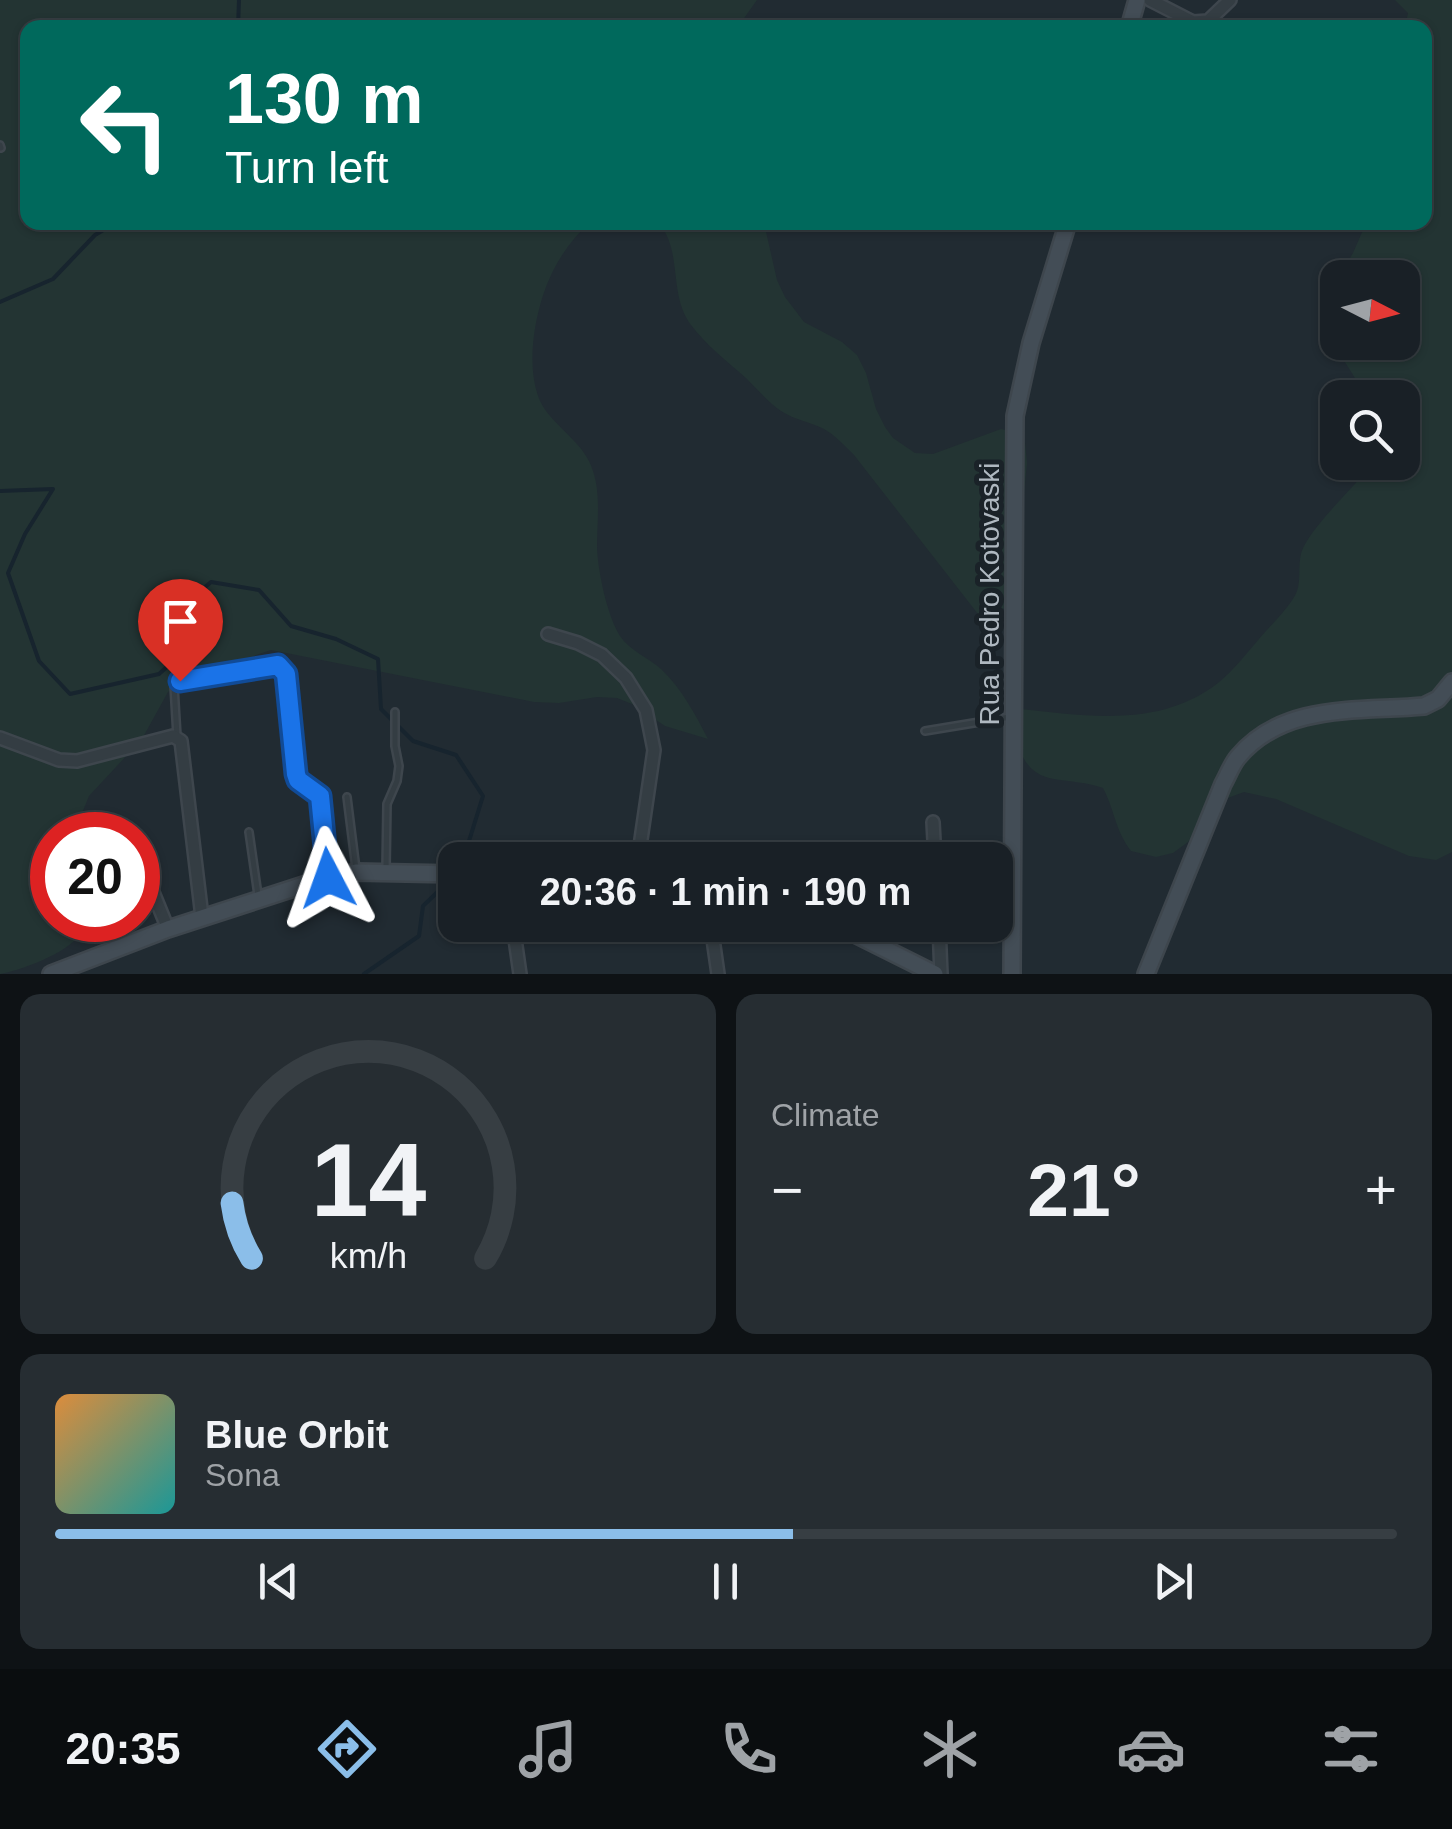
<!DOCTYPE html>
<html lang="en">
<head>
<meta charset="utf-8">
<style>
	body { margin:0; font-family:Helvetica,sans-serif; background:#262d32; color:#f1f3f6; height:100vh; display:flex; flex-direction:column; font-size:38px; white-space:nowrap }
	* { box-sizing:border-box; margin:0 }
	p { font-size:32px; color:#9fa3a7 }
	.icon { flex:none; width:55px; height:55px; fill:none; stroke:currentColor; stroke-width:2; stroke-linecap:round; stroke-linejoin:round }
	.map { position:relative; height:974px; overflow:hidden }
	.sheet { display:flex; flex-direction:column; gap:20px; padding:20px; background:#0e1215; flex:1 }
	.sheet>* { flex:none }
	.top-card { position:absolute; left:20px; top:20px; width:1412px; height:210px; border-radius:20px; box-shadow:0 2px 8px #0004,0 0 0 2px #373e43; background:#00695c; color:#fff; overflow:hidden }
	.needle { width:65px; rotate:96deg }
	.fabs { position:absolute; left:1320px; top:260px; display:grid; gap:20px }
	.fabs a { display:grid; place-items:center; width:100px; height:100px; border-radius:20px; background:#192026; box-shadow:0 2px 8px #0004,0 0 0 2px #373e43; font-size:50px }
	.speed { position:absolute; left:30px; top:812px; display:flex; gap:20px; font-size:50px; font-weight:700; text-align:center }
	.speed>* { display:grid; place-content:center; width:130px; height:130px; border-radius:50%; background:#192026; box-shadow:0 2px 8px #0004,0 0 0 2px #373e43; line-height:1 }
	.speed .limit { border:15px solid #d22; background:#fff; color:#111 }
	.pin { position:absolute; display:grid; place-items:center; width:85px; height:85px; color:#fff; margin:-102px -42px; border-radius:50% 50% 50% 0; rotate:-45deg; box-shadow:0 0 10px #0007 }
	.pin .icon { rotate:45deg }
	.me { position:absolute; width:110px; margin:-55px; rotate:356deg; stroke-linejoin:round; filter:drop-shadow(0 0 8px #0008) }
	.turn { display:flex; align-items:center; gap:35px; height:210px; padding:0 40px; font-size:45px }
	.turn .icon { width:130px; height:130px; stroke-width:2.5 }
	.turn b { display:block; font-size:70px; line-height:85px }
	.big { font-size:75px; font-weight:700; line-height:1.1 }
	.sheet .card { flex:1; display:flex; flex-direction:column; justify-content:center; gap:15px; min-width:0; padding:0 35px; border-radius:20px; background:#262d32 }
	.sheet .dial { align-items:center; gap:0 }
	.dial svg { height:260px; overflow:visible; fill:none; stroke:#373e43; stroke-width:7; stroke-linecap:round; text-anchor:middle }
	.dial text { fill:#f1f3f6; stroke:none }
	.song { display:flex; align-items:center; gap:30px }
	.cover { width:120px; height:120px; border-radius:15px; background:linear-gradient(135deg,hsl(30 70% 55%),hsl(180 70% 35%)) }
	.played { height:10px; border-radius:5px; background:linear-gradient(90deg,#8bbee9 55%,#373e43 55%) }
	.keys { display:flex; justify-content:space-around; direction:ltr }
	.heat { display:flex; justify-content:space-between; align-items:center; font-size:55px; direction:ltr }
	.sheet .tiles { flex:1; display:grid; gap:20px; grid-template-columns:1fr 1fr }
	.card:last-child { grid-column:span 2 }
	.trip { position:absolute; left:438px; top:842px; width:575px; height:100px; border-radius:20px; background:#192026; box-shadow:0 2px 8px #0004,0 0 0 2px #373e43; font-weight:700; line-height:100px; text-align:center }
	.tabs { display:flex; height:160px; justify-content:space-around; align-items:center; background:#0a0d0f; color:#9fa3a7 }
	.tabs .icon { width:70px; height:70px }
	.tabs .on { color:#8bbee9 }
	.tabs b { font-size:45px; color:#f1f3f6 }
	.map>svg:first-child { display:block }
</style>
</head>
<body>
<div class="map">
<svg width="1452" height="974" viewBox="0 0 1452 974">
	<rect width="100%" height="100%" fill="#212b32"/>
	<path fill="#233433" d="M 0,0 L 757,0 L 737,28 L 28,28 L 28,222 L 589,223 C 574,237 562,253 553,271 C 535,306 521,377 546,411 C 561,431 586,446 593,471 C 601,495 597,522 597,547 C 598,572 607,615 620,636 C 629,650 649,658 661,669 C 682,689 695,714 708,739 L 665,726 L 632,704 L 617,698 L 597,697 L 559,703 L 534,702 L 271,650 L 256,655 L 228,677 L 203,678 L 180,684 L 168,692 L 142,739 L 89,796 L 80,818 L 78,835 L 52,835 L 52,920 L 83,920 C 82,926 82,930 79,935 C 68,953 19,971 0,974 Z
		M 1395,0 L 1452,0 L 1452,852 L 1436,860 L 1409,856 L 1276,799 L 1244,792 L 1225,799 L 1188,842 L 1173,853 L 1156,857 L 1131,851 C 1115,830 1115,811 1103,788 C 1086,782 1071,782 1054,779 C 1018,773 1016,739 1012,708 C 1083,715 1157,730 1218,683 C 1233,671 1246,654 1259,639 C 1269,627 1292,605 1297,591 C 1301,580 1298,566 1301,554 C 1306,533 1351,489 1367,471 L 1367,463 L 1402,462 L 1402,398 L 1365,397 C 1342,347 1311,337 1338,278 L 1338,342 L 1402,342 L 1402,278 L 1338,278 L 1353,253 L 1366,223 L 1425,222 L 1425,28 L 1405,27 L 1408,13 Z
		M 659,223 L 764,223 L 777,280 L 785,297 L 804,322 L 842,342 L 857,355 L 866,373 L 876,409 L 885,427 L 893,438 L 915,453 L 933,454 L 1001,429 L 1018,433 L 1025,443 L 1027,463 L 1013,603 L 994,614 L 978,614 L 854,455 C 844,445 836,436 824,429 C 810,422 795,420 781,411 C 769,403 758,390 747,379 C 728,362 706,345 691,325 C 668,294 683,252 659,223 Z"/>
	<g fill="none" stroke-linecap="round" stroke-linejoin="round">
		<path stroke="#17242e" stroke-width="4" d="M 238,28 L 239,0
			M 0,302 L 53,279 L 95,235 L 117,222
			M 0,491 L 53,489 L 25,534 L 8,573 L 39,661 L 70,694 L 159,674 L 170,664 L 175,613 L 211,582 L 259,590 L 291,626 L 336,639 L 378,659 L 381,709 L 413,741 L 456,755 L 483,796 L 469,841 L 458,859
			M 364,974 L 419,936 L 423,906 L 451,879"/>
		<defs>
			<path id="lane" d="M 0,145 L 1,148
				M 925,731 L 1010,717
				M 177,736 L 174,686 L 180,681 L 278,665 L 287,674 L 295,774 L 298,780 L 320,796 L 328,874
				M 347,797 L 356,869
				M 249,832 L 258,895
				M 386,869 L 387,804 L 397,781 L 399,766 L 395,746 L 395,712"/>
			<path id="street" d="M 1150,0 L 1193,22 L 1208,21 L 1230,0
				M 548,634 L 578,643 L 602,655 L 626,678 L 646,710 L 654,750 L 638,860
				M 0,738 L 59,760 L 77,761 L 173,736 L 181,741 L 202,917
				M 933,822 L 935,860
				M 138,864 L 148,880 L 168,929
				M 513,925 L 520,974
				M 711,925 L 718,974
				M 939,925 L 941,974"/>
			<path id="secondary" d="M 1129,28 L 1137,0
				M 837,925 L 935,974
				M 51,974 L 168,929 L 328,877 L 357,872 L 455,874
				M 1012,974 L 1015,416 L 1031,343 L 1068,222
				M 1146,974 L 1223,784 C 1228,775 1232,764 1238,757 C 1284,702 1360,712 1424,706 L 1438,699 L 1452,682"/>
		</defs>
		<use href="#lane" stroke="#3e464d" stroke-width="10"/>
		<use href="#street" stroke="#3e464d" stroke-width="16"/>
		<use href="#secondary" stroke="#3e464d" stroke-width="20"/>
		<use href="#lane" stroke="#343d43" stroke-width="5"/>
		<use href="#street" stroke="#343d43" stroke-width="11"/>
		<use href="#secondary" stroke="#434d56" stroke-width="15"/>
	</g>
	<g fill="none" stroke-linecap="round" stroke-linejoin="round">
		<defs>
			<path id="route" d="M 180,681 L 278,665 L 286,674 L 296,774 L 298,780 L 320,796 L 328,878"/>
		</defs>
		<use href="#route" stroke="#114b97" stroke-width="25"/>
		<use href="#route" stroke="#1a73e8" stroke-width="18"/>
	</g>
	<g text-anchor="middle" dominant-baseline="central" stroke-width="10" stroke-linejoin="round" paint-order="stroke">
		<g font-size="28" fill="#afb8c0" stroke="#1a2228">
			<text transform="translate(989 594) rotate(-90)">Rua Pedro Kotovaski</text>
		</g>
	</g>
</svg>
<div class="fabs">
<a><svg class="needle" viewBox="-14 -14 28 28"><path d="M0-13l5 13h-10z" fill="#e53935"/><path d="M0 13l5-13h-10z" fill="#9fa3a7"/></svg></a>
<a><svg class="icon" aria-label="search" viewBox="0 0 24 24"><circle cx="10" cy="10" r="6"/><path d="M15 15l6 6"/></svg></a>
</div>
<div class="speed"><div class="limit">20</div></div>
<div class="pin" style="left:180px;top:681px;background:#d93025"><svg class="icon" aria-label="arrive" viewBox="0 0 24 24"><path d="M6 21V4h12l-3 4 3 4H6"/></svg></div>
<svg class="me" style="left:328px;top:878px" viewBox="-20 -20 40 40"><path d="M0-17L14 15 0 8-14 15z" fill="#1a73e8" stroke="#fff" stroke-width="4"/></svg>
<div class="trip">20:36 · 1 min · 190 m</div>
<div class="top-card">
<div class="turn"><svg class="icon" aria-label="left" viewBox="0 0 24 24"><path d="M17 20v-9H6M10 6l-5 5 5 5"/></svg><div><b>130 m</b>Turn left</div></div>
</div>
</div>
<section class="sheet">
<div class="tiles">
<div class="card dial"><svg viewBox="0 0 100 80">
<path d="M14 69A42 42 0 1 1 86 69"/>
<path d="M14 69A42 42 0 0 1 8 52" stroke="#8bbee9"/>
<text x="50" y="56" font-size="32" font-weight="700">14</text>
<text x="50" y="72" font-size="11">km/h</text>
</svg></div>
<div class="card"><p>Climate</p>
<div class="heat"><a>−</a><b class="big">21°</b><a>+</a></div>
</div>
<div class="card">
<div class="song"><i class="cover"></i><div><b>Blue Orbit</b><p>Sona</p></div></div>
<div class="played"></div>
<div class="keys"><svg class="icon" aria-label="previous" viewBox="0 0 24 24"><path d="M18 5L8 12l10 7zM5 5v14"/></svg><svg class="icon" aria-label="pause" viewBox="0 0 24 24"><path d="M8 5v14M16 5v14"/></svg><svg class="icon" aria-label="next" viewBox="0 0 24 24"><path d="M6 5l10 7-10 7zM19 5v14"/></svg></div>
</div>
</div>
</section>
<nav class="tabs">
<b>20:35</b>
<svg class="icon on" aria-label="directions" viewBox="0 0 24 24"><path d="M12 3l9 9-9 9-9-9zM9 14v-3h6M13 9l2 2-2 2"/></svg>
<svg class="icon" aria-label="music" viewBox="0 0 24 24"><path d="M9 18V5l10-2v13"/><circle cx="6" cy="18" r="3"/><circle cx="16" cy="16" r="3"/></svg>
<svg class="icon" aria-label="phone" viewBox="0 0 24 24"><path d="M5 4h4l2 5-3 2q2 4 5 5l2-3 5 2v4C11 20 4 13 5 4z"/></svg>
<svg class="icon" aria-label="climate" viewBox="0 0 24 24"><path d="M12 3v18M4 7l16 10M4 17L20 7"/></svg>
<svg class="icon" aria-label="car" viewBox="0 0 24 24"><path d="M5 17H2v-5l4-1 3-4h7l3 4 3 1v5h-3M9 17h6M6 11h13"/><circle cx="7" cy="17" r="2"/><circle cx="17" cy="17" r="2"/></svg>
<svg class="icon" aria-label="filters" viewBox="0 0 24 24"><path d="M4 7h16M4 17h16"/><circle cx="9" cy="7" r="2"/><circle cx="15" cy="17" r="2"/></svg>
</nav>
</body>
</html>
